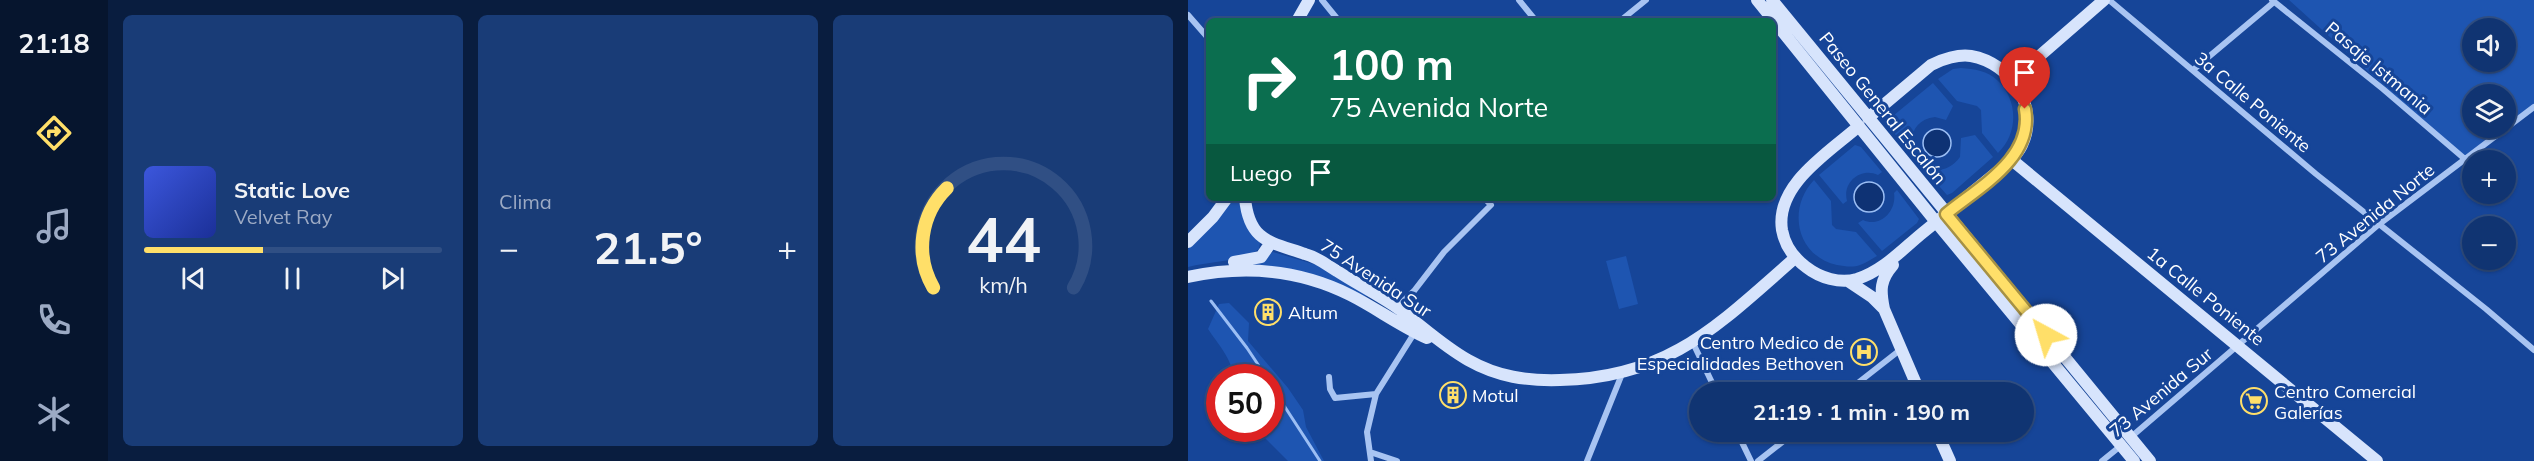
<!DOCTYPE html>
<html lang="es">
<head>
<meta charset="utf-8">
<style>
	body { margin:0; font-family:Mulish,sans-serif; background:#193c77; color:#f1f3f6; height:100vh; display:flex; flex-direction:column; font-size:22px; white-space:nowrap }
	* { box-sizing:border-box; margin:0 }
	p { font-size:20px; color:#9caac4 }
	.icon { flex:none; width:33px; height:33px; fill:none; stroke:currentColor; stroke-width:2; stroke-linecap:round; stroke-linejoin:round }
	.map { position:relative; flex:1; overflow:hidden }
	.panel { display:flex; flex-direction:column; gap:15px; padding:15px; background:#091d3f; width:1080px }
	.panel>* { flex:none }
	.top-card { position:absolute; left:18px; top:18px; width:570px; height:183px; border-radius:9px; box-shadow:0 2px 4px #0004,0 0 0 2px #304f84; background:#0b6e4f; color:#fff; overflow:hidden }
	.tools { position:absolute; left:1274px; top:18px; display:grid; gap:12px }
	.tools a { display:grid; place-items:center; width:54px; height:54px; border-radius:50%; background:#103472; box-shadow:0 2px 4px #0004,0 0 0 2px #304f84; font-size:30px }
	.speed { position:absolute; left:18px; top:364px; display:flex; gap:12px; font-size:30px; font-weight:700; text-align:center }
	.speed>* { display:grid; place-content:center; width:78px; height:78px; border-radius:50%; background:#103472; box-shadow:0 2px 4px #0004,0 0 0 2px #304f84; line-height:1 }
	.speed .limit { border:9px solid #d22; background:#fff; color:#111 }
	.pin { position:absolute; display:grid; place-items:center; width:51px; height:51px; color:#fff; margin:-62px -26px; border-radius:50% 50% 50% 0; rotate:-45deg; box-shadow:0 0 6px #0007 }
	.pin .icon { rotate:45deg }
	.me { position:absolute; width:66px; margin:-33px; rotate:321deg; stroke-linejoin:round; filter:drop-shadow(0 0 4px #0008) }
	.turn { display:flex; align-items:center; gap:21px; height:126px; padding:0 24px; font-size:27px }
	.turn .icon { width:78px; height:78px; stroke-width:2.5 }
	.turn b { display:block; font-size:42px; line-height:51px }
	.then { display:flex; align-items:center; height:57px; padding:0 24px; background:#0003; gap:12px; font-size:22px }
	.big { font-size:45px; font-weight:700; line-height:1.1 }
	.panel .tile { flex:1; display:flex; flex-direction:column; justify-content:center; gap:9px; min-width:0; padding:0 21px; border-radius:9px; background:#193c77 }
	.panel .dial { align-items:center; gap:0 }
	.dial svg { height:156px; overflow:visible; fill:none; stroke:#304f84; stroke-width:7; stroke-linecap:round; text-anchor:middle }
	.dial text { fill:#f1f3f6; stroke:none }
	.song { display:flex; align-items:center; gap:18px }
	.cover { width:72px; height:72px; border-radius:9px; background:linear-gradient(135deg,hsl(230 70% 55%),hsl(230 70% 35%)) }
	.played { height:6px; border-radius:3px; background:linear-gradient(90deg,#ffdf69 40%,#304f84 40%) }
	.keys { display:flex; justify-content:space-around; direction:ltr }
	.heat { display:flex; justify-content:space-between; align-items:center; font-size:33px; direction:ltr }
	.panel .tiles { flex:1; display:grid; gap:15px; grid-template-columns:repeat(3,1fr) }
	.trip { position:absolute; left:501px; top:382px; width:345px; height:60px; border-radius:30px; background:#103472; box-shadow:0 2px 4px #0004,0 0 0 2px #304f84; font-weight:700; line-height:60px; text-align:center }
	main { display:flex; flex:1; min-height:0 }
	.tabs { display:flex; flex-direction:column; width:108px; justify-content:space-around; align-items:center; background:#06152e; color:#9caac4 }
	.tabs .icon { width:42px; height:42px }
	.tabs .on { color:#ffdf69 }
	.tabs b { font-size:27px; color:#f1f3f6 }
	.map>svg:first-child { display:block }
</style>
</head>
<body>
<main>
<nav class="tabs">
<b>21:18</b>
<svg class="icon on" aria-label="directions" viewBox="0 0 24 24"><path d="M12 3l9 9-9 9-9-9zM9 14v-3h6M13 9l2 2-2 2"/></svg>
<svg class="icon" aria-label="music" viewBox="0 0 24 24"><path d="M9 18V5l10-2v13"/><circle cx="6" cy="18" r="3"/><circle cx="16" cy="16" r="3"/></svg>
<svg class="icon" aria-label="phone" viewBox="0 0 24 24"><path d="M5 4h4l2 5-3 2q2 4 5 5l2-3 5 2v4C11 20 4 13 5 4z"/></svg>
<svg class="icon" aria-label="climate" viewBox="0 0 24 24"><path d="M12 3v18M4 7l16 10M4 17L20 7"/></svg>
</nav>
<section class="panel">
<div class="tiles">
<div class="tile">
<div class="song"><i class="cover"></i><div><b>Static Love</b><p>Velvet Ray</p></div></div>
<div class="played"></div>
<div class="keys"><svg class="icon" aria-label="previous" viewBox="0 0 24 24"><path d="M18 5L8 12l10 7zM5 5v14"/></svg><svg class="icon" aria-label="pause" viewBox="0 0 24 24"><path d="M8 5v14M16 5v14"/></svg><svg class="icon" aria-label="next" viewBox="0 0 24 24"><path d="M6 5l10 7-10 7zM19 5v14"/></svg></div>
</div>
<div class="tile"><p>Clima</p>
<div class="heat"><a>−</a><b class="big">21.5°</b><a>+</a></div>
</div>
<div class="tile dial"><svg viewBox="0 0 100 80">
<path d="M14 69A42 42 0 1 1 86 69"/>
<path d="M14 69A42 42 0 0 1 21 18" stroke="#ffdf69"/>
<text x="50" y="56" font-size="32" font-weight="700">44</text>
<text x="50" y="72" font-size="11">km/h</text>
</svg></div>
</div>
</section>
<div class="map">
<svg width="1346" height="461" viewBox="0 0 1346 461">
	<rect width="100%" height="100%" fill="#164598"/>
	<path fill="#1e55b1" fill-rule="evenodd" d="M 1101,0 L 1346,0 L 1346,106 L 1317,127 L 1317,94 L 1284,94 L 1284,128 L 1316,128 L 1278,160 ZM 1284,28 L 1317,28 L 1317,62 L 1284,62 Z
		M 773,68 C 786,69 800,71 809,80 C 830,99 831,133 810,153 L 794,133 L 793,110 L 789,106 L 769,101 L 750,79 L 765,69 Z
		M 745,83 L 765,106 L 758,120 L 747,117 C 730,119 722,131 724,147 L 720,151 L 700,125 L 700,120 Z
		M 787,135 L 805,157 L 764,193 L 759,195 L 736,169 L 738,167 C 751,173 763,169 772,157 L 773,138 Z
		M 667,145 L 673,147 L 694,172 L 690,175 C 673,167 654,182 659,201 L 655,204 L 631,175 Z
		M 626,180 L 643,201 L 644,225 L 648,229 L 668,232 L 689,256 C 683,259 678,263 672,265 C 665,268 656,266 649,265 C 608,256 599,208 626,180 Z
		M 709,190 L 731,219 L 729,223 L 694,251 L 670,223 L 675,220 C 692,228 709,211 706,193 Z
		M 45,198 L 53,198 L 72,243 L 71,249 C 54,262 22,261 0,267 L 0,249 Z
		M 85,252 L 132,266 L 180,295 L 177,297 L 56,264 Z
		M 438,256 L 450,304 L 431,309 L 418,261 Z
		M 41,303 L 61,323 L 60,341 L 100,388 L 115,410 L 118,427 L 136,461 L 100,461 L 68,429 L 82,429 L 82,378 L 46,378 C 44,359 30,344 20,329 L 31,304 Z"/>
	<path fill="#0e3274" stroke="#9bbef4" stroke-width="1.5" d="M735 143a14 14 0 1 1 28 0a14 14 0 1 1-28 0Z
		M666 197a15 15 0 1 1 30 0a15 15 0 1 1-30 0Z"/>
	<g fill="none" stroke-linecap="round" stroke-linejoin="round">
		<path stroke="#9bbef4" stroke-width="3" d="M 23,301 L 59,348 L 79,378
			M 82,384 L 132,461"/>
		<path stroke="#a8c4f2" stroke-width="6" d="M 134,0 L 151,21
			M 331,0 L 348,21
			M 921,0 L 1128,174 L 1298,309 L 1346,350
			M 1084,0 L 1195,89 L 1278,160
			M 0,15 L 21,39
			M 432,21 L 458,0
			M 1005,70 L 1086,2
			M 209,307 L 226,291 L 256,252 L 303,205 L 296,198
			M 505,343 L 529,393
			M 141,377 L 142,389 L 147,398 L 188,394
			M 657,393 L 712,350
			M 549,432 L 563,461
			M 943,437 L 1190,225 L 1346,107
			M 182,452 L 209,461
			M 183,461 L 179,432 L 188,394 L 227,332
			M 399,461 L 434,374
			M 570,461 L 607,432
			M 914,461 L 935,444"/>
		<path stroke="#d7e4fc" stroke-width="12" d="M 569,0 L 748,222 L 946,461
			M 584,0 L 962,461
			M 109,21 L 121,0
			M 825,79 L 916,0
			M 671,126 C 640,153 587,185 594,230 C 597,246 606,258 618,267 C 632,278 652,284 669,279 C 694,271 713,251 732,235 C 763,210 793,185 824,160 C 827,155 832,150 834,145 C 852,107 823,63 783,56 C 771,54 754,59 743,65 L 680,118
			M 824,160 L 1189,461
			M 57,198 C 61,242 83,242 117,254 C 129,257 139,265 149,271 C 169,284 191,295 211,309 C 234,326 255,346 280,360 C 310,377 339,381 372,380 C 481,378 530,325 607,258
			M 0,242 L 25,217 L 39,198
			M 46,262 L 73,257 L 82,244
			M 705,265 C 692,280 692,290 696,309 L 732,393
			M 0,277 C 56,265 110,269 162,295 C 188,308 212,326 239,338
			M 660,281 L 684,297 L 695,308
			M 749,432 L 762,461"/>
	</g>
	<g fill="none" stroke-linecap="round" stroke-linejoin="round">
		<defs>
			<path id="route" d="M 837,109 C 846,158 791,187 758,214 L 858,335"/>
		</defs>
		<use href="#route" stroke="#a69144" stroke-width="15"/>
		<use href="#route" stroke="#ffdf69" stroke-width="10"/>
	</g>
	<defs>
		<symbol id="building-ring" viewBox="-11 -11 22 22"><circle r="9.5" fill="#164598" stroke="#ffdf69" stroke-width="1.5"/><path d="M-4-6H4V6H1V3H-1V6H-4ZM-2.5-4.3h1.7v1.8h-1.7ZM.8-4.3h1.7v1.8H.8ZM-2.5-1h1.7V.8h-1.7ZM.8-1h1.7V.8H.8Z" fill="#ffdf69"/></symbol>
		<symbol id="hospital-ring" viewBox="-11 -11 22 22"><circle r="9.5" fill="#164598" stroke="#ffdf69" stroke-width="1.5"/><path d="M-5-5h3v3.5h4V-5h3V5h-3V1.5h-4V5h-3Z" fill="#ffdf69"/></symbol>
		<symbol id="supermarket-ring" viewBox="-11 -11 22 22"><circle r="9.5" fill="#164598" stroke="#ffdf69" stroke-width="1.5"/><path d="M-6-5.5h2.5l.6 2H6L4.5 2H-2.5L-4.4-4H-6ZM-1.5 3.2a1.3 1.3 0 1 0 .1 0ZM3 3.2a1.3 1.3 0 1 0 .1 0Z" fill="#ffdf69"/></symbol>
	</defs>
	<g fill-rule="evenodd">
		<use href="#building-ring" x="65" y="297" width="30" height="30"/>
		<use href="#hospital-ring" x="661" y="337" width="30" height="30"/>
		<use href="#building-ring" x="250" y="380" width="30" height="30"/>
		<use href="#supermarket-ring" x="1051" y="386" width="30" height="30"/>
	</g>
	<g text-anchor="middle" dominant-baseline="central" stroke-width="6" stroke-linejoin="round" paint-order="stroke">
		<g font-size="18" fill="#fff" stroke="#164598">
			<text transform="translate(1191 68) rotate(40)">Pasaje Istmania</text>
			<text transform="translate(1065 102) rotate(40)">3a Calle Poniente</text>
			<text transform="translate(695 108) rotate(51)">Paseo General Escalón</text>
			<text transform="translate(1187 213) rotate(-39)">73 Avenida Norte</text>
			<text transform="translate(188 278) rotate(33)">75 Avenida Sur</text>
			<text transform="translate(1018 296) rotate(39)">1a Calle Poniente</text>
			<text transform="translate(973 392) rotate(-40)">73 Avenida Sur</text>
		</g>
		<g font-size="18" fill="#fff" stroke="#164598" text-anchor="start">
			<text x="100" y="312">Altum</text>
			<text x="656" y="342" text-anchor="end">Centro Medico de<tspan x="656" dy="21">Especialidades Bethoven</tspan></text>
			<text x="1086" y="391">Centro Comercial<tspan x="1086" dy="21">Galerías</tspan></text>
			<text x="284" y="395">Motul</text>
		</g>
	</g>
</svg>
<div class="tools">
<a><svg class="icon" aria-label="sound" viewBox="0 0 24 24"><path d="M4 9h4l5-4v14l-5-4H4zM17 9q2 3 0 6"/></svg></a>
<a><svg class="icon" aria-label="layers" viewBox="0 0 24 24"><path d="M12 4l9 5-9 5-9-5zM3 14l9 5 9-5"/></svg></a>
<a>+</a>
<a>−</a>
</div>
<div class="speed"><div class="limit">50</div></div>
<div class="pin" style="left:837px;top:109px;background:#d93025"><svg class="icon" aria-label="arrive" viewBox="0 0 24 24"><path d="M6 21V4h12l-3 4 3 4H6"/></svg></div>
<svg class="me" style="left:858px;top:335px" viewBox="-20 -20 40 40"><circle r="19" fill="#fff"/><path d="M0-13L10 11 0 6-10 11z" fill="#ffdf69"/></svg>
<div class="trip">21:19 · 1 min · 190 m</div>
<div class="top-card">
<div class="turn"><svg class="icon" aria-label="right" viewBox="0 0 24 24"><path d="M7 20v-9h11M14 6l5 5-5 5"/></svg><div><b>100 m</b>75 Avenida Norte</div></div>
<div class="then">Luego<svg class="icon" aria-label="arrive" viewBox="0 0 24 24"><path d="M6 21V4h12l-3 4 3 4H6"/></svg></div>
</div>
</div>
</main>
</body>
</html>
